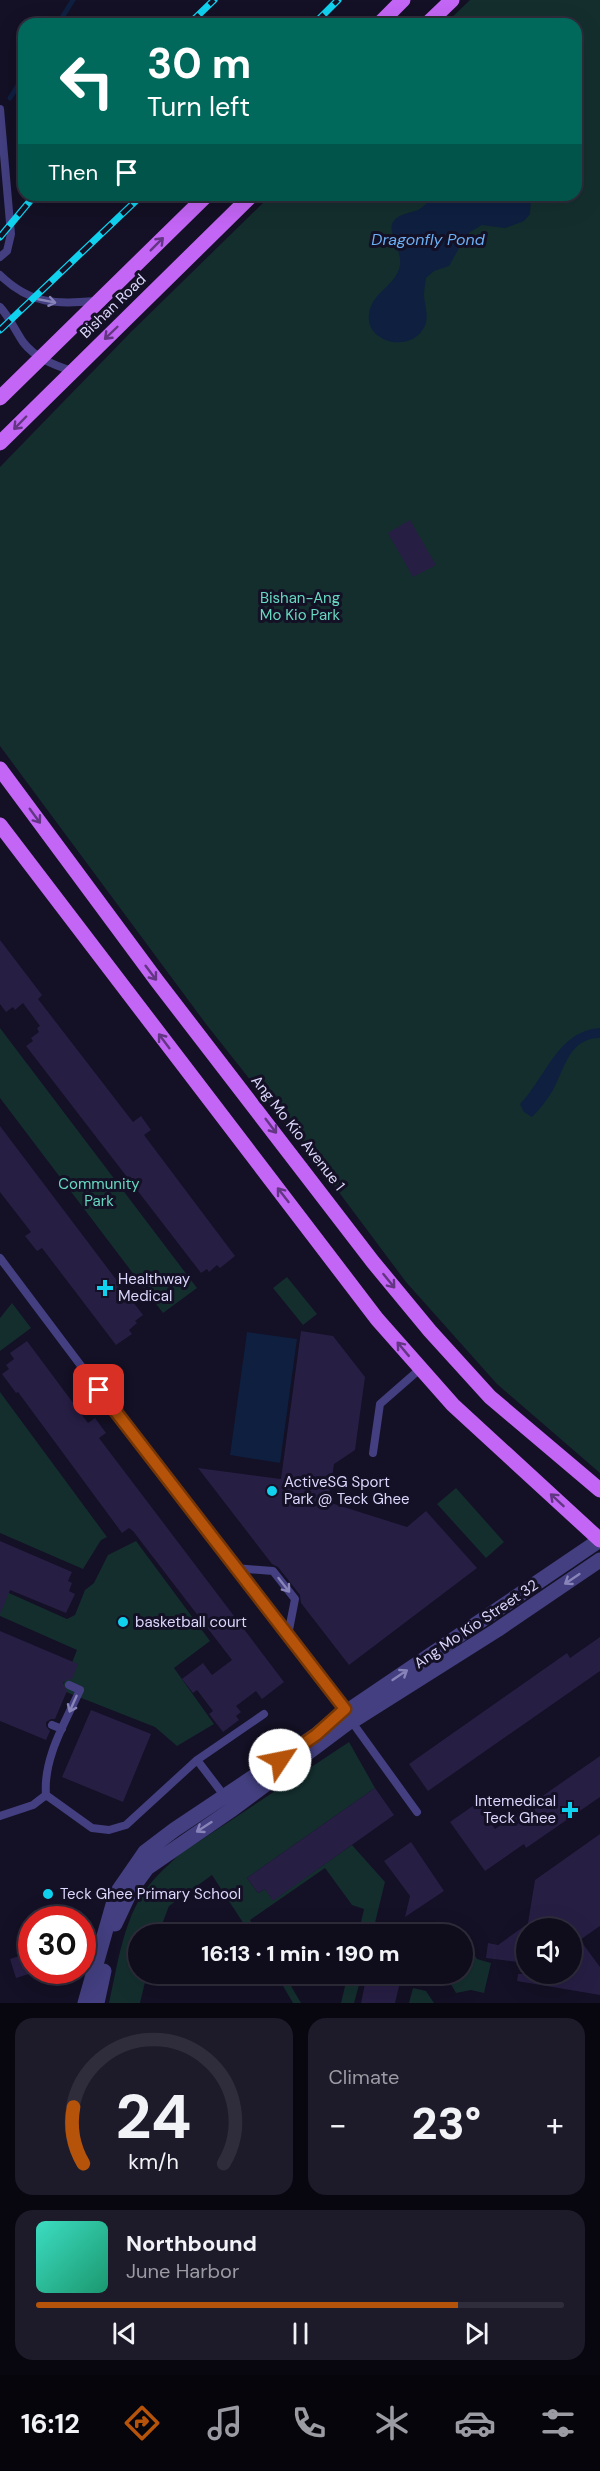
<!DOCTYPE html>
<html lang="en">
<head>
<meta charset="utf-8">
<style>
	body { margin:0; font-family:"DM Sans",sans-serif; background:#1d1a29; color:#f1f3f6; height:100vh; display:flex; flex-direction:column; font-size:22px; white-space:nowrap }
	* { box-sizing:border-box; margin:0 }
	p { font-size:20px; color:#9b9ba3 }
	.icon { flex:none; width:33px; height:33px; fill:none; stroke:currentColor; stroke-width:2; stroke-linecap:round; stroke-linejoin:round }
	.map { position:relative; height:2003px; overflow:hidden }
	.details { display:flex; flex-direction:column; gap:15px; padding:15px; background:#08070f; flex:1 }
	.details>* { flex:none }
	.banner { position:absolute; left:18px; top:18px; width:564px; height:183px; border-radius:18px; box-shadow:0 6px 24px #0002,0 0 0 2px #2f2c3b; background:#00695c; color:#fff; overflow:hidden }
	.tools { position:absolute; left:516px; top:1918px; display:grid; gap:12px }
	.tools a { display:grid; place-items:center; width:66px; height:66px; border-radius:50%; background:#0f0c1c; box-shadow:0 6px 24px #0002,0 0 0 2px #2f2c3b; font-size:30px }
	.speed { position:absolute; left:18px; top:1906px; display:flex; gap:12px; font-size:30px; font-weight:700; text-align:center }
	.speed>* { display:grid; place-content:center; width:78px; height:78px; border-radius:50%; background:#0f0c1c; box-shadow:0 6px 24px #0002,0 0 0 2px #2f2c3b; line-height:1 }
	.speed .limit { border:9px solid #d22; background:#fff; color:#111 }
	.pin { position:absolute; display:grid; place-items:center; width:51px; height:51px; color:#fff; margin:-26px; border-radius:12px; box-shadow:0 3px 9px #0006 }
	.me { position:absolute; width:66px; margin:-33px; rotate:56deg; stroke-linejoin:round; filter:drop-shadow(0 0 4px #0008) }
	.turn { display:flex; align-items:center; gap:21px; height:126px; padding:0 30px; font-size:27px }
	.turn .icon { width:78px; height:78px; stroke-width:2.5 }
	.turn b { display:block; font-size:42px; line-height:51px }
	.then { display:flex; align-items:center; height:57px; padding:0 30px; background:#0003; gap:12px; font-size:22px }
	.big { font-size:45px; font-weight:800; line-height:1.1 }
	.details .widget { flex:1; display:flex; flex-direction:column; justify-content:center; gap:9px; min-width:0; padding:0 21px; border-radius:18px; background:#1d1a29 }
	.details .dial { align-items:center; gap:0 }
	.dial svg { height:156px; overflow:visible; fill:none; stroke:#2f2c3b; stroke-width:7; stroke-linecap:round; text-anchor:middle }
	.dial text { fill:#f1f3f6; stroke:none }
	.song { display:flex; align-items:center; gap:18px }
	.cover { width:72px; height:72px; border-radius:9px; background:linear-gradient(135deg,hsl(170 70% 55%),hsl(160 70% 35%)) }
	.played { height:6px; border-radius:3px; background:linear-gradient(90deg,#b45309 80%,#2f2c3b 80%) }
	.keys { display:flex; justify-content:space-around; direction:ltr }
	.heat { display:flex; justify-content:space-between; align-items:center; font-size:33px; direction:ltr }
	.details .tiles { flex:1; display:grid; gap:15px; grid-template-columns:1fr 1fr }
	.widget:last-child { grid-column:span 2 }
	.trip { position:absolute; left:128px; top:1924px; width:345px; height:60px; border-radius:30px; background:#0f0c1c; box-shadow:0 6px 24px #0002,0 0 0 2px #2f2c3b; font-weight:800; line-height:60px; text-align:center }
	.tab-bar { display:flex; height:96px; justify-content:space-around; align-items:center; background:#06050b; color:#9b9ba3 }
	.tab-bar .icon { width:42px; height:42px }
	.tab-bar .current { color:#b45309 }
	.tab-bar b { font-size:27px; color:#f1f3f6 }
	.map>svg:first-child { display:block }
</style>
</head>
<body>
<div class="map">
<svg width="600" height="2003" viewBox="0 0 600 2003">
	<rect width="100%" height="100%" fill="#141025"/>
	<path fill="#142e2e" d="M 470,0 L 600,0 L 600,1473 L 497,1384 L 406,1282 L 335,1187 L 206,1024 L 0,746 L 0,467 L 131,332 L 271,195 L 576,195 L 576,24 L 445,24 Z
		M 0,1028 L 197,1288 L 163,1313 L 0,1098 Z
		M 287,1277 L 317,1314 L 303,1325 L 273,1288 Z
		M 12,1303 L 31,1328 L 0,1351 L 0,1318 Z
		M 0,1392 L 107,1537 L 101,1540 L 83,1569 L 0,1533 Z
		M 456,1488 L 504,1542 L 486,1558 L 437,1504 Z
		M 136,1541 L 210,1641 L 174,1668 L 214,1724 L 177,1746 L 155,1727 L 61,1690 L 77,1650 L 0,1616 L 0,1589 L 67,1619 L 75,1615 L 85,1590 L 94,1583 L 108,1555 Z
		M 349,1742 L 375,1788 L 247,1878 L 258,1893 L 265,1889 L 273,1900 L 352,1845 L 385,1882 L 372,1935 L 358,1935 L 364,1909 L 352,1905 L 325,1868 L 250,1920 L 259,1935 L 251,1935 L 212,1875 L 169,1906 L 158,1935 L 138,1935 L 138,1974 L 147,1974 L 140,2003 L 109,2003 C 117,1968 122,1927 142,1895 C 152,1879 166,1867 180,1854 Z
		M 468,1946 L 477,1959 L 491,1963 L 484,1993 L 471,1990 L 456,1993 L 446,1976 L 462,1974 L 462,1950 Z
		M 276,1974 L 284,1974 L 301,2003 L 293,2003 Z
		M 348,1974 L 362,1974 L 354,2003 L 341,2003 Z
		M 413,1988 L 426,1991 L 434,2003 L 409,2003 Z"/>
	<path fill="#0e1f40" d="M 460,195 L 531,195 L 530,214 L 524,221 L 505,228 L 482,225 L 470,232 L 464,239 L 449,266 L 434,271 L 426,278 C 425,284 424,291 424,296 C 425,310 431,319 421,332 C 406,352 365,341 369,314 C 372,291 396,287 400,265 C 402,249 387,232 393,222 C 398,214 410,213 418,210 C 424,207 426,202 433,200 C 442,198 451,198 460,195 Z
		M 600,1028 L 600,1038 C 569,1038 565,1068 553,1090 C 547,1100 540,1109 532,1117 L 524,1112 L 520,1104 C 546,1078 557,1031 600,1028 Z
		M 247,1332 L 297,1339 L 280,1463 L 230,1455 Z"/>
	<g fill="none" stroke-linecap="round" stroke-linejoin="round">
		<path stroke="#0e1f40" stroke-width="5" d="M 58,24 L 73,0
			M 10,98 L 24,76"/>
	</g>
	<path fill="#271e44" d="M 410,520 L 436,565 L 413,577 L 388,533 Z
		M 0,940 L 42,995 L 38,999 L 133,1122 L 141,1116 L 151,1130 L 144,1135 L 235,1256 L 220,1268 L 217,1265 L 209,1272 L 207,1269 L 201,1273 L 26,1046 L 33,1041 L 31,1038 L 39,1032 L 37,1028 L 40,1026 L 23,1003 L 15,1010 L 13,1007 L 6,1012 L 0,1004 Z
		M 0,1126 L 143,1315 L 135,1321 L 137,1323 L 129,1330 L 132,1334 L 116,1345 L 42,1248 L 37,1251 L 25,1236 L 31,1232 L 0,1192 Z
		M 301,1331 L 333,1336 L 365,1377 L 355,1450 L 334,1464 L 328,1502 L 407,1527 L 426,1511 L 477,1568 L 349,1665 L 301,1603 L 300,1595 L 278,1567 L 272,1564 L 198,1468 L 281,1479 Z
		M 27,1341 L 88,1423 L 95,1418 L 106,1433 L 99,1438 L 284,1682 L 262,1699 L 256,1691 L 236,1706 L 241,1712 L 236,1716 L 239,1720 L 223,1732 L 209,1714 L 213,1711 L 197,1690 L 193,1693 L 182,1679 L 203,1663 L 212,1675 L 232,1660 L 133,1531 L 129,1528 L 122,1533 L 18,1392 L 16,1393 L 2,1374 L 9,1369 L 6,1365 L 14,1359 L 10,1353 Z
		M 0,1541 L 72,1572 L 68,1581 L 72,1583 L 69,1591 L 75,1594 L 66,1613 L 10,1590 L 0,1614 Z
		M 0,1631 L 78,1664 L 72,1679 L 66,1680 L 63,1683 L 67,1691 L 55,1719 L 51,1719 L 46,1722 L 46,1726 L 50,1731 L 46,1740 L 0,1721 Z
		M 600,1637 L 600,1671 L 428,1791 L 409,1764 L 567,1653 L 570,1658 Z
		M 91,1710 L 151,1734 L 123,1802 L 62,1777 Z
		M 600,1756 L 600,1797 L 526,1848 L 524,1844 L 485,1871 L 450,1822 L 477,1803 L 495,1829 Z
		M 375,1788 L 394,1815 L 273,1901 L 265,1889 L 258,1893 L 247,1878 Z
		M 600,1834 L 600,1926 L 580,1940 L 600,1967 L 600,1995 L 517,1981 L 518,1974 L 572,1974 L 572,1929 L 527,1929 L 535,1880 Z
		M 411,1842 L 444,1891 L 405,1917 L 410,1896 L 384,1861 Z
		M 526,1925 L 526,1963 L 486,1958 L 488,1943 L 498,1945 Z
		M 32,1952 L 32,1973 L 16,1978 L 10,1959 Z
		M 367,1974 L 402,1974 L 395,2003 L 361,2003 Z"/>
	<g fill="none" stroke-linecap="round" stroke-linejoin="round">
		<path stroke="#433f80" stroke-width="8" d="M 0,109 L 11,234 L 7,251 L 0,257
			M 0,275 C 31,305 56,304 96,301
			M 0,307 C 10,318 15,330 23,342 C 35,358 54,365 72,371
			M 0,1258 L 124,1423 L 345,1709
			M 373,1453 L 380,1404 L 420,1369
			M 235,1568 L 273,1571 L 295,1599 L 288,1635
			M 69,1685 L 80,1690 C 65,1723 43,1758 46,1795 L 92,1828 L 109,1830 L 126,1825 L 197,1760 L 264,1714
			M 352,1722 L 417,1812
			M 52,1725 L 62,1729
			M 197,1760 L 226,1798
			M 0,1816 L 33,1805 L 46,1795"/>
		<path stroke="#433f80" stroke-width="15" d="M 352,1708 L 600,1540
			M 356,1719 L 497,1630 L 600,1560
			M 115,1924 L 131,1890 L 147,1868 L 234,1808 L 349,1722
			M 85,2003 L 116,1894 L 145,1852 L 174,1830 L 316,1735 L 342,1713
			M 97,2003 L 104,1971"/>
		<path stroke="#c365f5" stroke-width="15" d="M 379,24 L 403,0
			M 427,24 L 452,0
			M 0,398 L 207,195
			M 0,443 L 252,195
			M 0,769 L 157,981 L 373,1262 L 430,1331 L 490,1397 L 600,1490
			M 0,825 L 377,1319 L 453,1405 L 600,1540"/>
		<defs>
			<path id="rail" d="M 189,24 L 214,0
				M 314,24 L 338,0
				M 0,237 L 35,195
				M 0,330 L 142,195"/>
		</defs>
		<use href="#rail" stroke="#10d2ef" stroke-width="7"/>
		<use href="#rail" stroke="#141025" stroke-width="4.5" stroke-dasharray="14" stroke-linecap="butt"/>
	</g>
	<defs><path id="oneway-shaft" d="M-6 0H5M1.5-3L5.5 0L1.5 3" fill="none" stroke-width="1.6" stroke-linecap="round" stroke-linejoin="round" transform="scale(1.5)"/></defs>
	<g stroke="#633683">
		<use href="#oneway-shaft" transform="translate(157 244) rotate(-45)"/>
		<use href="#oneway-shaft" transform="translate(111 333) rotate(136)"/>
		<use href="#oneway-shaft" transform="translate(20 423) rotate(134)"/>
		<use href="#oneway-shaft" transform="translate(35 816) rotate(54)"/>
		<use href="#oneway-shaft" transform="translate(151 973) rotate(53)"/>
		<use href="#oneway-shaft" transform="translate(164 1041) rotate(-127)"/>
		<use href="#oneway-shaft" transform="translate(271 1126) rotate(53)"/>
		<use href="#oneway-shaft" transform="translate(283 1195) rotate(-128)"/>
		<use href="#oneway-shaft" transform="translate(389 1281) rotate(51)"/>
		<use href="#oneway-shaft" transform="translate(403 1349) rotate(-130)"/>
		<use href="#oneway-shaft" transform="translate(557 1500) rotate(-137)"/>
	</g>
	<g stroke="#8883b8">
		<use href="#oneway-shaft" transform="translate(47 301) rotate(11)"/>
		<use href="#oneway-shaft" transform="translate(572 1579) rotate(146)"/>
		<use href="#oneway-shaft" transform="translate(284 1585) rotate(52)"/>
		<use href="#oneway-shaft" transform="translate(400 1675) rotate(-34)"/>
		<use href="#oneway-shaft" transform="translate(73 1704) rotate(114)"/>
		<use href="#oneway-shaft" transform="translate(204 1827) rotate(147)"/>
	</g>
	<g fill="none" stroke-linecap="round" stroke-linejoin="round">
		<defs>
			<path id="route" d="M 99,1390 L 345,1709 L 316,1735 L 280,1760"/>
		</defs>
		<use href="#route" stroke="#753606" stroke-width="15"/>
		<use href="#route" stroke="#b45309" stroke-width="10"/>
	</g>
	<g fill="#10d2ef" stroke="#141025" stroke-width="2">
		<path d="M102 1279h6v6h6v6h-6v6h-6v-6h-6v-6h6z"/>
		<circle cx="272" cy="1491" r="6"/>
		<circle cx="123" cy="1622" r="6"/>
		<path d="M567 1801h6v6h6v6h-6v6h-6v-6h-6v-6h6z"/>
		<circle cx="48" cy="1894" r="6"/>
	</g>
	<g text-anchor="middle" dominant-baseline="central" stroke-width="6" stroke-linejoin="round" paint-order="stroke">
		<g font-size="15" fill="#dcd7fc" stroke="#141025">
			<text transform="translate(113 306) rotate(-44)">Bishan Road</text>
			<text transform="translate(298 1133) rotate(52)">Ang Mo Kio Avenue 1</text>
			<text transform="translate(476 1624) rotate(-34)">Ang Mo Kio Street 32</text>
		</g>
		<g font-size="15" fill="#67d8bf" stroke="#141025">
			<text x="300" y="598">Bishan-Ang<tspan x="300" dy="17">Mo Kio Park</tspan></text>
			<text x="99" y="1184">Community<tspan x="99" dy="17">Park</tspan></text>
		</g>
		<g font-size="15" fill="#dcd7fc" stroke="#141025" text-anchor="start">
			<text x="118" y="1279">Healthway<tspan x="118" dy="17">Medical</tspan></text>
			<text x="284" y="1482">ActiveSG Sport<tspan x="284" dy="17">Park @ Teck Ghee</tspan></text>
			<text x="135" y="1622">basketball court</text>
			<text x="556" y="1801" text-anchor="end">Intemedical<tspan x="556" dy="17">Teck Ghee</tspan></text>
			<text x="60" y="1894">Teck Ghee Primary School</text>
		</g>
		<g font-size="16" font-style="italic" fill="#6cb1f5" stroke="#141025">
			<text x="428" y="239">Dragonfly Pond</text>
		</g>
	</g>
</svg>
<div class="tools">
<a><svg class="icon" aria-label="sound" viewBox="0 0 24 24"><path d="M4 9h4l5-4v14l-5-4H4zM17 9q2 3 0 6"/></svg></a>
</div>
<div class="speed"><div class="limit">30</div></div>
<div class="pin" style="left:99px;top:1390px;background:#d93025"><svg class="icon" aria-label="arrive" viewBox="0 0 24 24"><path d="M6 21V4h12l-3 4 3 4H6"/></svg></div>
<svg class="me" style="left:280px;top:1760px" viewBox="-20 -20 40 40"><circle r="19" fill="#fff"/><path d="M0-13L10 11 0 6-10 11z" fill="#b45309"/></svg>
<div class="trip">16:13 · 1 min · 190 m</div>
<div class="banner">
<div class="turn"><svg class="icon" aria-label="left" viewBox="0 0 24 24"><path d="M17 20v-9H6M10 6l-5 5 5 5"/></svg><div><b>30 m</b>Turn left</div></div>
<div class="then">Then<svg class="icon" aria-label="arrive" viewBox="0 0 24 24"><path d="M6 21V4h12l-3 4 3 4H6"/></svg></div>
</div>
</div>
<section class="details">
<div class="tiles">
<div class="widget dial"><svg viewBox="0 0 100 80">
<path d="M14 69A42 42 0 1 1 86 69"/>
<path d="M14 69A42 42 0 0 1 9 40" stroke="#b45309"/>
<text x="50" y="56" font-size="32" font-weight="700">24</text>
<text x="50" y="72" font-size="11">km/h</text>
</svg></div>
<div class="widget"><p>Climate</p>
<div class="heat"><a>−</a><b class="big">23°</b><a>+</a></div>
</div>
<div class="widget">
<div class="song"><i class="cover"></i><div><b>Northbound</b><p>June Harbor</p></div></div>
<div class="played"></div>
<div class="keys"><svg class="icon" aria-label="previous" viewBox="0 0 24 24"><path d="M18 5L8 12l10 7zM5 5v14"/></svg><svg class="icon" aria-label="pause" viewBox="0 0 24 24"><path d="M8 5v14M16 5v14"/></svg><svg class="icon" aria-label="next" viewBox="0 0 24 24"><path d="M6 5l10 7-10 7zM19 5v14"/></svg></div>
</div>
</div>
</section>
<nav class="tab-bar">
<b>16:12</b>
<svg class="icon current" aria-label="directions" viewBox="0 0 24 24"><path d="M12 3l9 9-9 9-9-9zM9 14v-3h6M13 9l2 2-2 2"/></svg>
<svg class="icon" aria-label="music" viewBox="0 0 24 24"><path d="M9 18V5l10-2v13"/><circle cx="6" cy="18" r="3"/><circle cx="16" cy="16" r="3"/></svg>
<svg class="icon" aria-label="phone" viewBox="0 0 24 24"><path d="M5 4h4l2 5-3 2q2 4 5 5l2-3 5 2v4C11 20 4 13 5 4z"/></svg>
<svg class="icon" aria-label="climate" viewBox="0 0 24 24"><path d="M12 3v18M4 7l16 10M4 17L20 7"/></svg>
<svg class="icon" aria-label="car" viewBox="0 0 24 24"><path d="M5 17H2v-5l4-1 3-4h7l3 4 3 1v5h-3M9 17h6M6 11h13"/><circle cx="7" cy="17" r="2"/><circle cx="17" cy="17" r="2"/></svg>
<svg class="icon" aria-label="filters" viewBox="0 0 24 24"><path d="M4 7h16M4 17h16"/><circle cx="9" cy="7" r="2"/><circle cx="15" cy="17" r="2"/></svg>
</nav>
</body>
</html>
